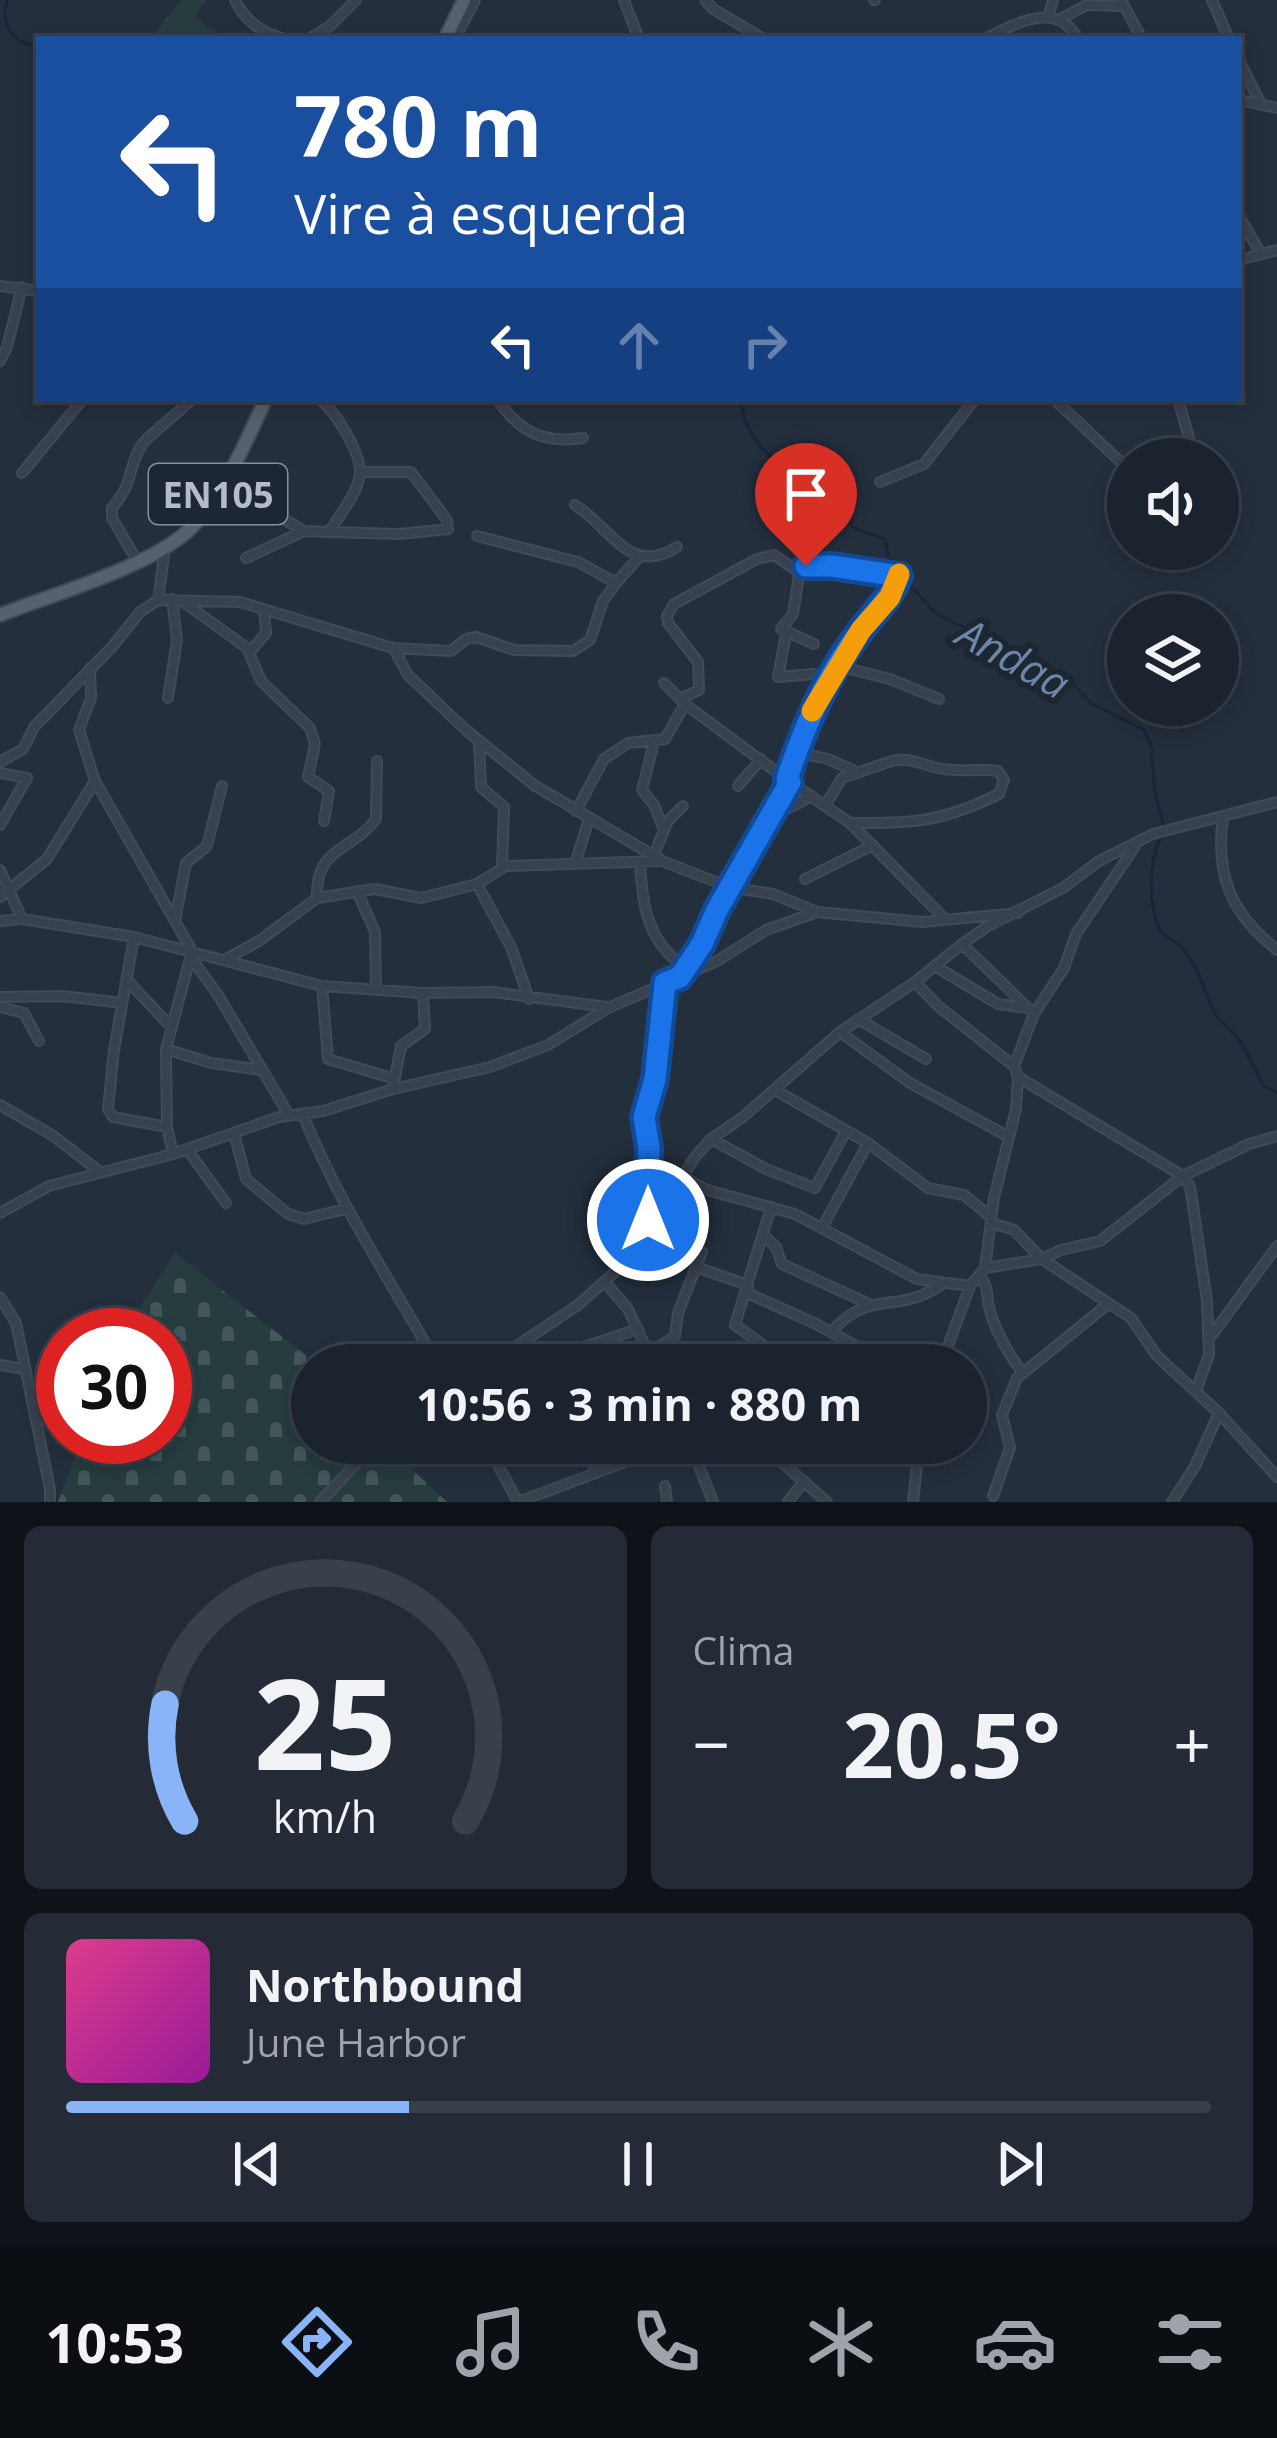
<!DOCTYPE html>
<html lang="pt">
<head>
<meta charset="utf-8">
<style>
	body { margin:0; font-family:"Open Sans",sans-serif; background:#242b36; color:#f1f3f6; height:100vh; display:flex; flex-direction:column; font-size:45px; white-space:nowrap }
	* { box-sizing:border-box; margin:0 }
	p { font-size:39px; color:#a0a4aa }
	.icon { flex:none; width:66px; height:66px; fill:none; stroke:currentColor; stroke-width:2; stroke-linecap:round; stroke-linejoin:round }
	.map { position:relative; height:1502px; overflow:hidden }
	.panel { display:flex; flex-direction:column; gap:24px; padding:24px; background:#0f1319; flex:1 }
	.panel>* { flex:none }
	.top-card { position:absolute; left:36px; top:36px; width:1206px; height:366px; border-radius:0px; box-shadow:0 6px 18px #0003,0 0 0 3px #39404a; background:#1a4fa0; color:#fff; overflow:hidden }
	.tools { position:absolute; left:1107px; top:438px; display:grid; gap:24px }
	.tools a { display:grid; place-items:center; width:132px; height:132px; border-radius:50%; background:#1b232e; box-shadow:0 6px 18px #0003,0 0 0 3px #39404a; font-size:60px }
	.speed { position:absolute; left:36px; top:1308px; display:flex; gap:24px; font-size:60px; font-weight:700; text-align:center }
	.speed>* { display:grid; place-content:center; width:156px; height:156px; border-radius:50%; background:#1b232e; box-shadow:0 6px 18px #0003,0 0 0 3px #39404a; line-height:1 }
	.speed .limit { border:18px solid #d22; background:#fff; color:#111 }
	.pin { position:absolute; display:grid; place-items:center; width:102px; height:102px; color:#fff; margin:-123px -51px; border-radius:50% 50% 50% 0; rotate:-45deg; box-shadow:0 0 12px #0007 }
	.pin .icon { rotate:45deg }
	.me { position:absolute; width:132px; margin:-66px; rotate:0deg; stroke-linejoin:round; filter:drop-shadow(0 0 9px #0008) }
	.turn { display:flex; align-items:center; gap:42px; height:252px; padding:0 60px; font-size:54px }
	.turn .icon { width:156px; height:156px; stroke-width:2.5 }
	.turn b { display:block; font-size:84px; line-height:102px }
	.lanes { display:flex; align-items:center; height:114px; padding:0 60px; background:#0003; justify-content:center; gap:60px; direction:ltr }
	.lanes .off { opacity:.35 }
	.big { font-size:90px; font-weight:700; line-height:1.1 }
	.panel .tile { flex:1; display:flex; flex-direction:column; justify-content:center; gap:18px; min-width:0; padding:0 42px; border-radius:18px; background:#242b36 }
	.panel .dial { align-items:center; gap:0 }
	.dial svg { height:312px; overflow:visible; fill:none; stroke:#39404a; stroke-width:7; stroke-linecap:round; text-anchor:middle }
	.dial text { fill:#f1f3f6; stroke:none }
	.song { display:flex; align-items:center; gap:36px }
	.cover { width:144px; height:144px; border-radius:18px; background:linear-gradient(135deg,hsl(330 70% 55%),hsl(300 70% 35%)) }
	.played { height:12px; border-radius:6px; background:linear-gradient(90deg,#8ab4f8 30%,#39404a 30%) }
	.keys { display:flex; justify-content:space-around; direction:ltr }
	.heat { display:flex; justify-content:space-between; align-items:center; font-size:66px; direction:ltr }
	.panel .tiles { flex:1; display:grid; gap:24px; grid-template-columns:1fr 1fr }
	.tile:last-child { grid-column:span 2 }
	.trip { position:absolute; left:291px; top:1344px; width:696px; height:120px; border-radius:60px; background:#1b232e; box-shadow:0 6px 18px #0003,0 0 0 3px #39404a; font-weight:700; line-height:120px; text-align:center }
	.dock { display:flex; height:192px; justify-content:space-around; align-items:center; background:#0b0e12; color:#a0a4aa }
	.dock .icon { width:84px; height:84px }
	.dock .current { color:#8ab4f8 }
	.dock b { font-size:54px; color:#f1f3f6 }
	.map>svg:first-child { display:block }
</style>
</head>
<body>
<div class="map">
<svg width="1277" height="1502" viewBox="0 0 1277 1502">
	<defs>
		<pattern id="grass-tufts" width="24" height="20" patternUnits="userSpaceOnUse" patternTransform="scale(3)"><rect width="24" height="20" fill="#263c3f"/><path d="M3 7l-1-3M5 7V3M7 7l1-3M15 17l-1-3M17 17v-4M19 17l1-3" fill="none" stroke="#435659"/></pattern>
		<pattern id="cemetery-stones" width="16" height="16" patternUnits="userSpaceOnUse" patternTransform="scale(3)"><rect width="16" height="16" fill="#263c3f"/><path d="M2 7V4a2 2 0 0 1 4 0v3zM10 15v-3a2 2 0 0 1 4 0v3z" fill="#435659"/></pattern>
	</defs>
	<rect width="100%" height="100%" fill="#242f3e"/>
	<path fill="url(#grass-tufts)" d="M 182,0 L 206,0 L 194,17 L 226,39 L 150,39 Z"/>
	<path fill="url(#cemetery-stones)" d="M 175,1253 L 318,1365 L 312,1365 L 312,1443 L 384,1443 L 447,1502 L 58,1502 L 82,1437 L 165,1437 L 165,1335 L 123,1335 Z"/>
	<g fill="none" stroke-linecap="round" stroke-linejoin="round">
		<path stroke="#17263c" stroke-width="3" d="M 7,0 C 0,26 14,45 39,46
			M 741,399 C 742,433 774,466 802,482 C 811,487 829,493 835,501 C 860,536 844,524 885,539 L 888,556 L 897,569
			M 902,577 L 938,615 L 970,630 L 981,646 L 1065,676 L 1091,703 L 1144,730 L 1151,744 L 1155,794 L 1164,827
			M 1163,834 C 1149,855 1148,901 1158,926 C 1164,939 1177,940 1185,951 C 1199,969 1204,989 1213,1010 C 1217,1020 1230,1027 1237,1037 C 1249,1053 1254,1070 1264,1086 L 1277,1093"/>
		<defs>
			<path id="street" d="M 235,0 C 244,20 263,34 285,39
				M 624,0 L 639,39
				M 705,0 L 713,9 L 764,39
				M 874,0 L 875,0
				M 1121,0 L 1142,39
				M 1212,0 L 1229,39
				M 1049,15 L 1053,0
				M 1062,18 L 1087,5 L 1123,6
				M 309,39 L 330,26 L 356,0
				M 455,39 L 475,0
				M 985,39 C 1016,23 1057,0 1078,39
				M 1239,60 L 1260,102
				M 1239,100 L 1277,108
				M 1239,216 L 1261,254
				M 1239,260 L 1277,250
				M 0,286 L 39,291
				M 0,361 L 7,347 L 22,287
				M 497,399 C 519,432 544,444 583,438
				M 1054,399 L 1128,469
				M 1178,399 L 1195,459
				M 22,473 L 83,399
				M 880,482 L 924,464 L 975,399
				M 224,484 L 304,531
				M 575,505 C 612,528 629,577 677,547
				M 329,532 L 400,534 L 448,529 L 447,520 L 411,472 L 360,472
				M 246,558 L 304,531 L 329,532 C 339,516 359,492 360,472 C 360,452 335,410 319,399
				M 137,561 L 112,518 L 112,508 C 134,483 127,470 141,446 C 145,438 182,410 192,399
				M 796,570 L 799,576 L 793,614 L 781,629 L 814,644
				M 616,583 L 639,557
				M 158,600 L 165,548
				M 182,601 L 247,648 L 261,681 L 310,728 L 315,744 L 308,777 L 329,791 L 324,821
				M 786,634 L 778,677 L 814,674
				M 394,649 L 408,675 L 466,730 L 534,785 L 661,860
				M 249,653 L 266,633 L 264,611
				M 838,666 L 890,679 L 939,699
				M 90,668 L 91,698 L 79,730 L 95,781 L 192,951 L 166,1049 L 167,1127 L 173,1154
				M 664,683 L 685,704 L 790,782 L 850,823 L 945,919
				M 168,698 L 177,640 L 172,599
				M 680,699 L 699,690 L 698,662 L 668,623 L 667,616 L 674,604 L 757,559 L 774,555 L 796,570 L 831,566 L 899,574 C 892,601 871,613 857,635 C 828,682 803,727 787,779
				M 479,742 L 481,787 L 504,807 L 502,867
				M 654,742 L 642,790 L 654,805 L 664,830
				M 795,752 L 828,759 L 857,772
				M 0,762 L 23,749 L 34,727 L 112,647 L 140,612 L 158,600 L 240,602 L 393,648 L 451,651 L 466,639 L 476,637 L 514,650 L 573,651 L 590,640 L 603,601 L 616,583 L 578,562 L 477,536
				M 0,773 L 27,778 L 0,825
				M 738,786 L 761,759
				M 826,804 L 842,778 C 859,773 873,767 889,762 C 907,756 921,764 938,768 C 956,773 978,768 998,771 L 1004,780 L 999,794 C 940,823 913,823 850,823
				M 576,811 L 604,759 L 628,743 L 665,739 L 685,704
				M 1223,816 C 1215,874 1230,913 1277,950
				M 772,817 L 812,796
				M 654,855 L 668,821 L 683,806
				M 640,862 C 642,905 647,942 686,968
				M 575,864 L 589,819
				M 0,870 L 22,919
				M 805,879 L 873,845
				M 477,884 L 511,947 L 529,999
				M 357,891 L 375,932 L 376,990
				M 0,897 L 47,859 L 95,781
				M 317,898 C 315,846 352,852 376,819 L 377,761
				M 0,921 L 22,919 L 134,937 L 322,986 L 423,993 L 493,992 L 607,1007
				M 175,921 L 186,863 L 207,846 L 222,786
				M 134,937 L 114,1050 L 108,1109 L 113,1117 L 167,1127
				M 962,944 L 1029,1009
				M 192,959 L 218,995 L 289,1115
				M 226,959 L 259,941 L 317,898 L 375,889 L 421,898 L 477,884 L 506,866 L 662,861 L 729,887 L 773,894 L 817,912
				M 935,966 L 998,1004 L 1028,1008
				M 681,976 L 790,782
				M 127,980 L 172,1028
				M 915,982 L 938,1006 L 1014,1066 L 1018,1077 L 1016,1109 L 994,1198 L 985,1268 L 970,1286 L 941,1365
				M 322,986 L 328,1059 L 395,1079
				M 0,997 L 63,996 L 122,1003
				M 0,1007 L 24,1013 L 39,1041
				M 858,1019 L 926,1059
				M 840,1032 L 910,1083 L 1009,1137
				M 166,1049 L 211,1063 L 262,1070
				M 1014,1066 L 1034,1014 L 1064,968 L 1076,934 L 1134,848
				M 1018,1077 L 1183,1176 L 1190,1186 L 1207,1301 L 1209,1355 L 1196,1391
				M 394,1082 L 401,1046 L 425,1029 L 423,993
				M 775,1090 L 868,1143 L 928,1188 L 964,1195 L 992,1218
				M 0,1105 L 52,1135 L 99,1171
				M 303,1115 C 339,1204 391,1282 438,1365
				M 234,1133 L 246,1179 L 288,1214 L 304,1219 L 345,1209
				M 711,1139 L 766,1169 L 815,1188 L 846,1131
				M 187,1149 L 226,1203
				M 648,1170 L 678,1174 L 707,1190 L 795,1214 L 917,1279 L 970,1286
				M 771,1207 L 735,1325 L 791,1365
				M 0,1213 L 49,1186 L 173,1154 L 279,1117 L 323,1111 L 393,1089 L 490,1067 L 548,1045 L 608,1008 L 717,961 L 766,930 L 817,912 L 922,922 L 1018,913
				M 992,1223 L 1014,1230 L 1042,1259 L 1131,1318 L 1157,1356 L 1219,1413 L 1277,1477
				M 823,1226 L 868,1143
				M 763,1235 L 776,1247 L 782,1264 L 869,1304
				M 696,1267 L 748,1285
				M 985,1268 L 1042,1259 L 1061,1250 L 1100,1241 L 1183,1176 L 1249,1144 L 1277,1136
				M 981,1277 C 989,1289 986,1294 989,1307 C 992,1324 1010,1358 1022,1371
				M 605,1282 L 628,1309 L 654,1365
				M 745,1292 L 816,1324 L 891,1365
				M 0,1297 L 16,1323 L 50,1489 L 50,1502
				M 831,1332 C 871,1287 895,1316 941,1285
				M 1209,1339 L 1277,1246
				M 649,1353 L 675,1336 L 678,1313 L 702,1252 L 652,1228 L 647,1213 L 649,1148 L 644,1126 L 661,1041 L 665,983
				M 0,1365 L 24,1369
				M 488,1365 L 578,1305 L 616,1271 L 652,1228 L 694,1158 L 711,1139 L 743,1117 L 840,1032 L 915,982 L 962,944 L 988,926 L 1063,888 L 1099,861 L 1153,834 L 1277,802
				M 529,1365 L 638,1329
				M 486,1443 L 518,1502 L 676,1443
				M 589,1443 L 595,1473
				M 690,1443 L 713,1502
				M 750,1443 L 778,1459 L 827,1502
				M 888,1443 L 917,1465
				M 665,1486 L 667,1502
				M 993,1496 L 1010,1448 L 1002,1415 L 1017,1378 L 1108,1304
				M 320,1502 L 376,1443
				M 788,1502 L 804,1481
				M 913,1502 L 917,1465 L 926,1454 L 928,1443
				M 1172,1502 L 1195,1466 L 1219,1413"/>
			<path id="primary" d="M 445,39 L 464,0
				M 0,615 C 53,594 154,566 192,527 C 226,492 245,442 266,399"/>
		</defs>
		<use href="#street" stroke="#414a57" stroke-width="12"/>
		<use href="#primary" stroke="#414a57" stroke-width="16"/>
		<use href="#street" stroke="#38414e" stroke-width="8"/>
		<use href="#primary" stroke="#56606e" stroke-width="12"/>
	</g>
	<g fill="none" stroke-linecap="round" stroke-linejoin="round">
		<defs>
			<path id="route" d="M 648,1220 L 649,1148 L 644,1117 L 655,1079 L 665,983 L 680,977 L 702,944 L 717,910 L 790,782 L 787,779 C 804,727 827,673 862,629 C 876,610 890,599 899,576 L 832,566 L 806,566"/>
		</defs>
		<use href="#route" stroke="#114b97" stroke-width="30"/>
		<use href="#route" stroke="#1a73e8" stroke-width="21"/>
		<path stroke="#f59e0b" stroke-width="21" d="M 812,711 L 861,630 L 890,597 L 899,574"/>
	</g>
	<g text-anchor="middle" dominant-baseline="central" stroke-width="12" stroke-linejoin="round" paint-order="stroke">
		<rect fill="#1d2633" stroke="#878f9c" stroke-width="3" x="149" y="464" width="138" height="60" rx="9"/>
		<g font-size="36" font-weight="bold" fill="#b4bcc9">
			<text x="218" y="494">EN105</text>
		</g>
		<g font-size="42" font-style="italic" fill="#6d86a8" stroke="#1d2633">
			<text transform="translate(1014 657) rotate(29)">Andaa</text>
		</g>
	</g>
</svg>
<div class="tools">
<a><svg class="icon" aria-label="sound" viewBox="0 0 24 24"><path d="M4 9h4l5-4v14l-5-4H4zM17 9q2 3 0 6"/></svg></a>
<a><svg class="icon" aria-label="layers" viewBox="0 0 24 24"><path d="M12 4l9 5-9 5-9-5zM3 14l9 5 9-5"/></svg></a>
</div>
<div class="speed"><div class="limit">30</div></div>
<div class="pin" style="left:806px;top:566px;background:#d93025"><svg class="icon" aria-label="arrive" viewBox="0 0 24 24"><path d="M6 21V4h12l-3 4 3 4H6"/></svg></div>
<svg class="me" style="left:648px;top:1220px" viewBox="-20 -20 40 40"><circle r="17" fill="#1a73e8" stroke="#fff" stroke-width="3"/><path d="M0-11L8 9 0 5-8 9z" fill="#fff"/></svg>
<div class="trip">10:56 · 3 min · 880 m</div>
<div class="top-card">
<div class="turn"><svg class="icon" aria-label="left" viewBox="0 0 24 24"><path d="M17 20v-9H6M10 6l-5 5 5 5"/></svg><div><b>780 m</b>Vire à esquerda</div></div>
<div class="lanes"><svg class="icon" aria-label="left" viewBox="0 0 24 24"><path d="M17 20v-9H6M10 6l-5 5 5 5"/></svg><svg class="icon off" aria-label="ahead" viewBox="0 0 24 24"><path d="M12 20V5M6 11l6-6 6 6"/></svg><svg class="icon off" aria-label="right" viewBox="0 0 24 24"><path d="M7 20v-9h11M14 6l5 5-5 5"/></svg></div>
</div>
</div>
<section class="panel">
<div class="tiles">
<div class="tile dial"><svg viewBox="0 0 100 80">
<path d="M14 69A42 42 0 1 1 86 69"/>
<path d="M14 69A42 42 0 0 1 9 39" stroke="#8ab4f8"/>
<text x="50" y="56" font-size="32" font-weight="700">25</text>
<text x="50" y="72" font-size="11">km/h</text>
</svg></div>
<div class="tile"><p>Clima</p>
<div class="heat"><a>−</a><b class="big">20.5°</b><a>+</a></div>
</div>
<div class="tile">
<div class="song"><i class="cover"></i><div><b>Northbound</b><p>June Harbor</p></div></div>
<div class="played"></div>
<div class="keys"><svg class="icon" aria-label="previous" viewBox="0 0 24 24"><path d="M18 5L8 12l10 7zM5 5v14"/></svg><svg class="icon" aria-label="pause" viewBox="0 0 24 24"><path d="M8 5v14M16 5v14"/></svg><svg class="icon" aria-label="next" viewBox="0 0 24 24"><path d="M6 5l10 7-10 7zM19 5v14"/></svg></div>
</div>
</div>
</section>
<nav class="dock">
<b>10:53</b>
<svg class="icon current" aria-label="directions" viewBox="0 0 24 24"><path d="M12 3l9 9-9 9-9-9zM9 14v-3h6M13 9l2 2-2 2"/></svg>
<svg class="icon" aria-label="music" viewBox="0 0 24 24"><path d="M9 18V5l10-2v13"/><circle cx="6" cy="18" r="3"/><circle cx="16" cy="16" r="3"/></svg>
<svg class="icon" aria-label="phone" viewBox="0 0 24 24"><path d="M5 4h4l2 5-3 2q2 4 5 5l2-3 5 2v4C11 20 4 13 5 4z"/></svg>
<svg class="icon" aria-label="climate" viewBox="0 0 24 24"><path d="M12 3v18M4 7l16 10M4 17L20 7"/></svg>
<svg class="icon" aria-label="car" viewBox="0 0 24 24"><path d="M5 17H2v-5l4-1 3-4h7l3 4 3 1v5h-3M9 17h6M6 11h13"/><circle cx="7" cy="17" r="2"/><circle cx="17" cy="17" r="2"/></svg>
<svg class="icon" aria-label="filters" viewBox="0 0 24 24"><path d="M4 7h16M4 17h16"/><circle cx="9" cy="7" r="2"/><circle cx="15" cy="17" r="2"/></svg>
</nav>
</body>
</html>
